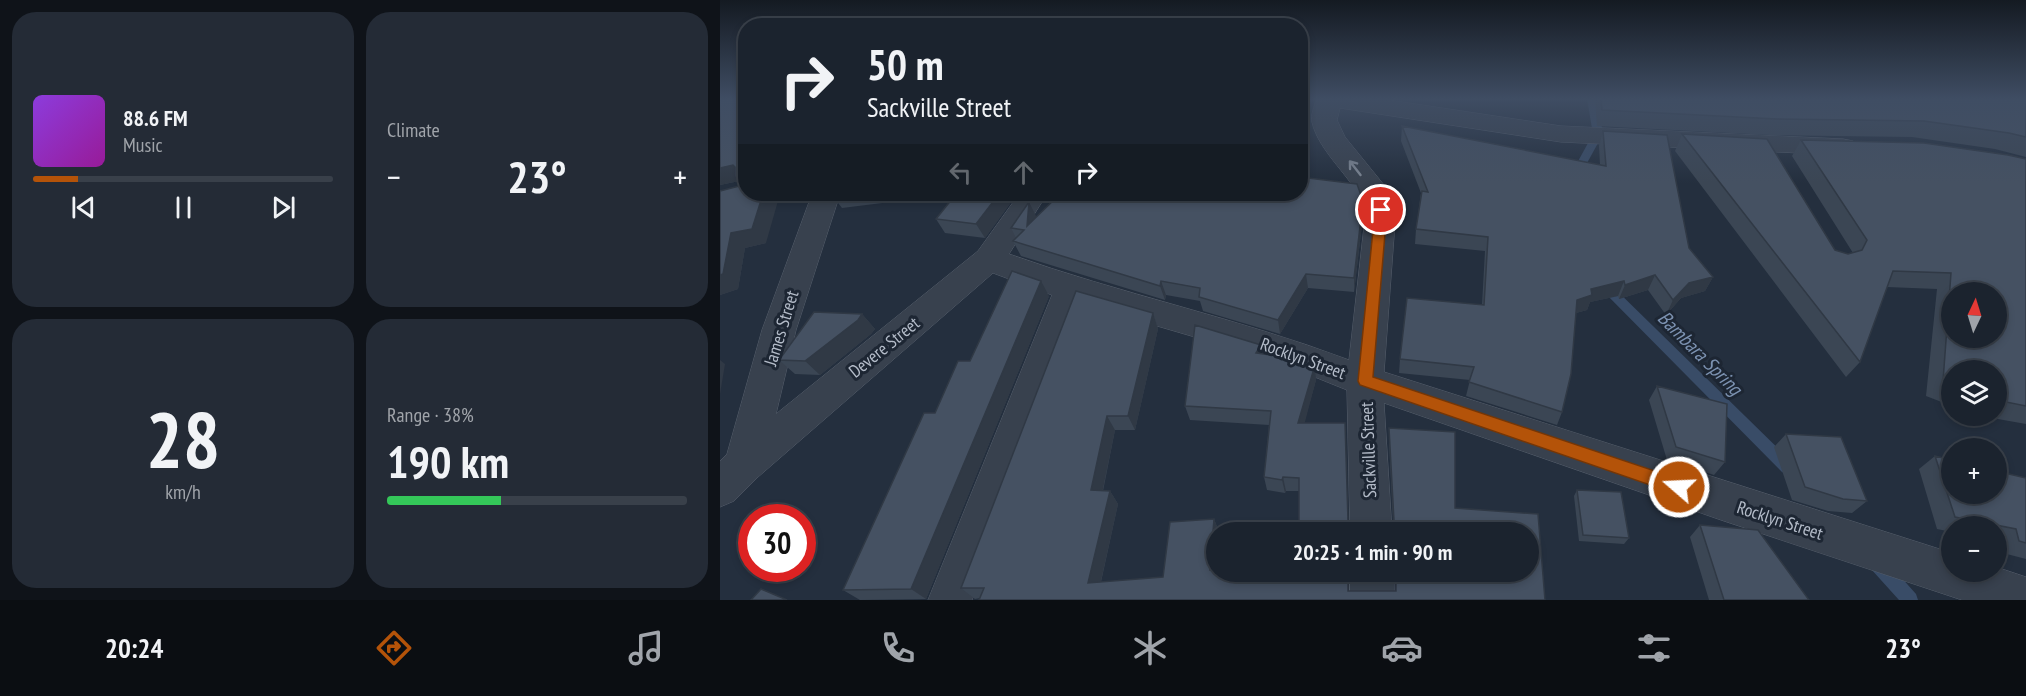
<!DOCTYPE html>
<html lang="en">
<head>
<meta charset="utf-8">
<style>
	body { margin:0; font-family:"PT Sans Narrow",sans-serif; background:#242b36; color:#f1f3f6; height:100vh; display:flex; flex-direction:column; font-size:22px; white-space:nowrap }
	* { box-sizing:border-box; margin:0 }
	p { font-size:20px; color:#a0a4aa }
	.icon { flex:none; width:33px; height:33px; fill:none; stroke:currentColor; stroke-width:2; stroke-linecap:round; stroke-linejoin:round }
	.map { position:relative; flex:1; overflow:hidden }
	.sheet { display:flex; flex-direction:column; gap:12px; padding:12px; background:#0f1319; width:720px }
	.sheet>* { flex:none }
	.guide { position:absolute; left:18px; top:18px; width:570px; height:183px; border-radius:24px; box-shadow:0 3px 9px #0003,0 0 0 2px #39404a; background:#1b232e; color:#f1f3f6; overflow:hidden }
	.needle { width:39px; rotate:4deg }
	.controls { position:absolute; left:1221px; top:282px; display:grid; gap:12px }
	.controls a { display:grid; place-items:center; width:66px; height:66px; border-radius:50%; background:#1b232e; box-shadow:0 3px 9px #0003,0 0 0 2px #39404a; font-size:30px }
	.speed { position:absolute; left:18px; top:504px; display:flex; gap:12px; font-size:30px; font-weight:700; text-align:center }
	.speed>* { display:grid; place-content:center; width:78px; height:78px; border-radius:50%; background:#1b232e; box-shadow:0 3px 9px #0003,0 0 0 2px #39404a; line-height:1 }
	.speed .limit { border:9px solid #d22; background:#fff; color:#111 }
	.pin { position:absolute; display:grid; place-items:center; width:51px; height:51px; color:#fff; margin:-26px; border:3px solid #fff; border-radius:50%; box-shadow:0 2px 6px #0007 }
	.me { position:absolute; width:66px; margin:-33px; rotate:289deg; stroke-linejoin:round; filter:drop-shadow(0 0 4px #0008) }
	.turn { display:flex; align-items:center; gap:21px; height:126px; padding:0 30px; font-size:27px }
	.turn .icon { width:78px; height:78px; stroke-width:2.5 }
	.turn b { display:block; font-size:42px; line-height:51px }
	.lanes { display:flex; align-items:center; height:57px; padding:0 30px; background:#0003; justify-content:center; gap:30px; direction:ltr }
	.lanes .off { opacity:.35 }
	.big { font-size:45px; font-weight:800; line-height:1.1 }
	.sheet .tile { flex:1; display:flex; flex-direction:column; justify-content:center; gap:9px; min-width:0; padding:0 21px; border-radius:24px; background:#242b36 }
	.sheet .dial { align-items:center; gap:0 }
	.dial b { font-size:78px; line-height:1 }
	.song { display:flex; align-items:center; gap:18px }
	.cover { width:72px; height:72px; border-radius:9px; background:linear-gradient(135deg,hsl(270 70% 55%),hsl(300 70% 35%)) }
	.played { height:6px; border-radius:3px; background:linear-gradient(90deg,#b45309 15%,#39404a 15%) }
	.keys { display:flex; justify-content:space-around; direction:ltr }
	.heat { display:flex; justify-content:space-between; align-items:center; font-size:33px; direction:ltr }
	.charge { height:9px; border-radius:4px; background:linear-gradient(90deg,#34c759 38%,#39404a 0) }
	.sheet .tiles { flex:1; display:grid; gap:12px; grid-template-columns:repeat(2,1fr) }
	.trip { position:absolute; left:486px; top:522px; width:333px; height:60px; border-radius:30px; background:#1b232e; box-shadow:0 3px 9px #0003,0 0 0 2px #39404a; font-weight:800; line-height:60px; text-align:center }
	.tabs { display:flex; height:96px; justify-content:space-around; align-items:center; background:#0b0e12; color:#a0a4aa }
	.tabs .icon { width:42px; height:42px }
	.tabs .active { color:#b45309 }
	.tabs b { font-size:27px; color:#f1f3f6 }
	main { display:flex; flex:1; min-height:0 }
	.map>svg:first-child { display:block }
</style>
</head>
<body>
<main>
<section class="sheet">
<div class="tiles">
<div class="tile">
<div class="song"><i class="cover"></i><div><b>88.6 FM</b><p>Music</p></div></div>
<div class="played"></div>
<div class="keys"><svg class="icon" aria-label="previous" viewBox="0 0 24 24"><path d="M18 5L8 12l10 7zM5 5v14"/></svg><svg class="icon" aria-label="pause" viewBox="0 0 24 24"><path d="M8 5v14M16 5v14"/></svg><svg class="icon" aria-label="next" viewBox="0 0 24 24"><path d="M6 5l10 7-10 7zM19 5v14"/></svg></div>
</div>
<div class="tile"><p>Climate</p>
<div class="heat"><a>−</a><b class="big">23°</b><a>+</a></div>
</div>
<div class="tile dial"><b>28</b><p>km/h</p></div>
<div class="tile"><p>Range · 38%</p><b class="big">190 km</b><div class="charge"></div></div>
</div>
</section>
<div class="map">
<svg width="1306" height="600" viewBox="0 0 1306 600">
	<rect width="100%" height="100%" fill="#242f3e"/>
	<g fill="none" stroke-linecap="round" stroke-linejoin="round">
		<path fill="#394c67" fill-rule="evenodd" d="M 867,99 L 877,99 L 883,134 L 861,174 L 856,177 L 851,174 L 873,134 Z
			M 884,281 L 888,282 L 1072,462 L 1074,467 L 1072,472 L 1067,474 L 1062,472 L 880,288 L 878,285 Z
			M 1157,555 L 1163,557 L 1196,594 L 1198,600 L 1179,600 L 1151,569 L 1149,563 L 1151,557 Z"/>
		<defs>
			<path id="minor" d="M 596,99 L 662,99 L 841,126 L 1123,139 L 1133,141 L 1137,147 L 1133,153 L 1123,155 L 841,142 L 620,108 L 617,120 L 625,137 L 664,185 L 676,209 L 664,372 L 1232,553 L 1232,572 L 1276,572 L 1276,567 L 1306,577 L 1306,600 L 1242,600 L 1004,521 L 664,403 L 672,532 L 630,532 L 627,390 L 550,359 L 362,304 L 252,600 L 208,600 L 332,295 L 273,273 L 38,477 L 14,501 L 0,507 L 0,461 L 7,454 L 42,330 L 92,194 L 120,194 L 76,330 L 56,414 L 258,251 L 299,194 L 327,194 L 289,254 C 401,294 518,318 629,360 L 646,209 C 634,178 599,153 592,122 C 590,115 595,106 596,99 Z
				M 630,572 L 674,572 L 674,600 L 630,600 Z"/>
		</defs>
		<use href="#minor" stroke="#565f6c" stroke-width="1"/>
		<use href="#minor" fill="#38414e" fill-rule="evenodd"/>
	</g>
	<path fill="#3b4654" d="M 26,99 L 26,194 L 46,243 L 25,248 L 18,289 L 0,295 L 0,191 L 23,186 L 19,181 L 0,185 Z
		M 875,99 L 1306,99 L 1306,157 L 1275,149 L 1192,137 L 1049,135 L 877,126 Z
		M 682,126 L 880,165 L 879,146 L 883,131 L 969,248 L 993,277 L 985,291 L 961,298 L 946,315 L 928,290 L 899,299 L 898,296 L 870,302 L 867,310 L 856,313 L 842,412 L 837,425 L 746,396 L 750,380 L 679,373 L 680,359 L 762,305 L 765,251 L 695,244 L 696,229 L 701,193 L 681,141 Z
		M 962,134 L 1115,250 L 1128,254 L 1133,253 L 1072,156 L 1081,140 L 1306,159 L 1306,424 L 1261,416 L 1276,416 L 1276,370 L 1232,370 L 1232,406 L 1206,396 L 1217,289 L 1167,287 L 1140,362 L 1126,377 L 955,151 Z
		M 111,194 L 297,194 L 265,238 L 225,233 L 216,219 L 235,194 L 122,208 Z
		M 643,201 L 643,216 L 634,292 L 588,288 L 560,334 L 483,311 L 480,301 L 446,295 L 445,300 L 301,256 L 293,241 L 296,238 L 291,228 L 316,216 L 316,218 Z
		M 356,291 L 433,313 L 438,329 L 415,430 L 395,430 L 383,491 L 390,491 L 398,504 L 381,582 L 443,577 L 450,522 L 494,519 L 499,532 L 496,532 L 496,572 L 628,572 L 628,591 L 676,591 L 676,572 L 808,572 L 808,532 L 579,532 L 579,491 L 566,491 L 565,493 L 547,490 L 544,477 L 549,425 L 470,420 L 465,406 L 475,325 L 541,345 L 543,354 L 580,359 L 595,365 L 596,380 L 584,423 L 625,423 L 628,521 L 673,521 L 669,442 L 669,428 L 735,432 L 735,508 L 818,514 L 825,600 L 259,600 L 260,598 L 255,599 L 241,588 Z
		M 329,296 L 206,599 L 140,600 L 123,590 L 215,413 L 250,361 Z
		M 142,314 L 155,329 L 151,334 L 100,375 L 75,374 L 59,360 Z
		M 937,386 L 1005,462 L 994,475 L 947,460 L 929,400 Z
		M 1066,434 L 1147,501 L 1132,513 L 1108,511 L 1072,500 L 1054,447 Z
		M 1215,456 L 1306,478 L 1306,559 L 1279,552 L 1276,543 L 1276,526 L 1232,526 L 1232,532 L 1217,529 L 1199,469 Z
		M 857,490 L 909,538 L 904,544 L 859,541 L 854,496 Z
		M 980,525 L 1089,600 L 989,600 L 970,537 Z"/>
	<path fill="#303945" d="M 580,99 L 590,99 L 580,115 Z
		M 13,165 L 24,178 L 15,177 L 19,181 L 0,185 L 0,168 Z
		M 43,194 L 60,194 L 46,243 L 25,248 L 18,289 L 0,295 L 0,275 L 11,233 Z
		M 279,194 L 297,194 L 265,238 L 256,224 Z
		M 643,201 L 643,216 L 634,292 L 634,278 Z
		M 309,202 L 316,216 L 315,241 L 307,226 Z
		M 586,274 L 588,288 L 560,334 L 558,320 Z
		M 935,275 L 928,290 L 899,299 L 905,285 Z
		M 993,277 L 985,291 L 961,298 L 946,315 L 953,300 L 969,283 Z
		M 321,281 L 329,296 L 206,599 L 191,589 Z
		M 441,281 L 446,295 L 445,300 L 440,286 Z
		M 904,281 L 898,296 L 870,302 L 867,310 L 852,314 L 857,300 L 871,289 Z
		M 433,313 L 438,329 L 415,430 L 408,416 Z
		M 142,314 L 155,329 L 151,334 L 100,375 L 85,361 Z
		M 541,345 L 544,360 L 536,353 Z
		M 0,360 L 5,364 L 0,394 Z
		M 595,365 L 596,380 L 581,437 L 578,423 Z
		M 387,416 L 395,430 L 380,503 L 371,490 Z
		M 563,477 L 566,491 L 565,493 L 562,480 Z
		M 390,491 L 398,504 L 378,594 L 368,583 Z
		M 494,519 L 499,532 L 496,532 L 496,565 L 495,581 L 490,570 Z"/>
	<path fill="#455162" stroke="#303945" stroke-width="1.5" fill-rule="evenodd" d="M 0,99 L 26,99 L 26,179 L 15,177 L 15,167 L 13,165 L 0,168 Z
		M 881,99 L 1306,99 L 1306,137 L 1289,133 L 1204,121 L 1057,119 L 882,110 Z
		M 682,126 L 886,166 L 883,131 L 947,135 L 969,248 L 993,277 L 969,283 L 953,300 L 935,275 L 905,285 L 904,281 L 871,289 L 872,295 L 857,300 L 851,374 L 842,412 L 749,382 L 754,367 L 680,359 L 687,298 L 764,305 L 768,237 L 696,229 L 702,191 L 708,192 Z
		M 962,134 L 1047,139 L 1115,250 L 1128,254 L 1142,250 L 1147,240 L 1081,140 L 1204,143 L 1288,155 L 1306,159 L 1306,406 L 1276,400 L 1276,370 L 1232,370 L 1232,385 L 1223,381 L 1231,273 L 1173,271 L 1140,362 ZM 1232,292 L 1276,292 L 1276,338 L 1232,338 Z
		M 580,177 L 637,184 L 643,201 L 634,278 L 586,274 L 558,320 L 479,297 L 480,288 L 441,281 L 440,286 L 293,241 L 304,230 L 291,228 L 309,202 L 307,226 L 340,194 L 580,194 Z
		M 26,183 L 26,194 L 43,194 L 32,229 L 11,233 L 3,274 L 0,275 L 0,191 L 23,185 Z
		M 236,194 L 279,194 L 256,224 L 216,219 Z
		M 292,271 L 321,281 L 191,589 L 123,590 L 204,413 L 215,413 L 238,361 L 250,361 Z
		M 356,291 L 433,313 L 408,416 L 387,416 L 371,490 L 390,491 L 368,583 L 443,577 L 450,522 L 494,519 L 490,570 L 496,570 L 496,572 L 628,572 L 628,591 L 676,591 L 676,572 L 808,572 L 808,532 L 579,532 L 579,478 L 563,477 L 562,480 L 544,477 L 551,411 L 465,406 L 475,325 L 541,345 L 536,353 L 580,359 L 595,365 L 578,423 L 625,423 L 628,521 L 674,521 L 669,428 L 735,432 L 735,508 L 818,514 L 825,600 L 259,600 L 264,588 L 241,588 Z
		M 94,312 L 142,314 L 138,320 L 85,361 L 59,360 Z
		M 937,386 L 1007,404 L 1005,462 L 956,447 Z
		M 1066,434 L 1121,437 L 1147,501 L 1123,499 L 1085,487 Z
		M 1215,456 L 1232,460 L 1232,494 L 1276,494 L 1276,471 L 1306,478 L 1306,543 L 1299,541 L 1296,529 L 1235,517 Z
		M 857,490 L 901,492 L 909,538 L 863,535 Z
		M 980,525 L 1038,530 L 1089,600 L 1004,600 Z
		M 41,589 L 67,600 L 31,600 Z"/>
	<defs><path id="oneway-shaft" d="M-6 0H5M1.5-3L5.5 0L1.5 3" fill="none" stroke-width="1.6" stroke-linecap="round" stroke-linejoin="round" transform="scale(1.5)"/></defs>
	<use stroke="#7c8592" href="#oneway-shaft" transform="translate(635 168) rotate(-128)"/>
	<linearGradient id="sky" x2="0" y2="1"><stop stop-color="#141a22"/><stop offset="0.54" stop-color="#3f4d63"/><stop offset="1" stop-color="#3f4d63" stop-opacity="0"/></linearGradient>
	<rect width="1306" height="183" fill="url(#sky)"/>
	<path fill="#b45309" stroke="#753606" stroke-width="1.5" d="M 661,205 L 667,210 L 653,377 L 965,481 L 967,487 L 965,492 L 959,495 L 640,385 L 638,381 L 655,210 Z"/>
	<g text-anchor="middle" dominant-baseline="central" stroke-width="6" stroke-linejoin="round" paint-order="stroke">
		<g font-size="18" fill="#b4bcc9" stroke="#1d2633">
			<text transform="translate(61 328) rotate(-73)">James Street</text>
			<text transform="translate(164 347) rotate(-39)">Devere Street</text>
			<text transform="translate(583 358) rotate(20)">Rocklyn Street</text>
			<text transform="translate(648 450) rotate(-92)">Sackville Street</text>
			<text transform="translate(1060 520) rotate(18)">Rocklyn Street</text>
		</g>
		<g font-size="20" font-style="italic" fill="#7c92b1" stroke="#1d2633">
			<text transform="translate(980 353) rotate(45)">Bambara Spring</text>
		</g>
	</g>
</svg>
<div class="controls">
<a><svg class="needle" viewBox="-14 -14 28 28"><path d="M0-13l5 13h-10z" fill="#e53935"/><path d="M0 13l5-13h-10z" fill="#a0a4aa"/></svg></a>
<a><svg class="icon" aria-label="layers" viewBox="0 0 24 24"><path d="M12 4l9 5-9 5-9-5zM3 14l9 5 9-5"/></svg></a>
<a>+</a>
<a>−</a>
</div>
<div class="speed"><div class="limit">30</div></div>
<div class="pin" style="left:661px;top:210px;background:#d93025"><svg class="icon" aria-label="arrive" viewBox="0 0 24 24"><path d="M6 21V4h12l-3 4 3 4H6"/></svg></div>
<svg class="me" style="left:959px;top:487px" viewBox="-20 -20 40 40"><circle r="17" fill="#b45309" stroke="#fff" stroke-width="3"/><path d="M0-11L8 9 0 5-8 9z" fill="#fff"/></svg>
<div class="trip">20:25 · 1 min · 90 m</div>
<div class="guide">
<div class="turn"><svg class="icon" aria-label="right" viewBox="0 0 24 24"><path d="M7 20v-9h11M14 6l5 5-5 5"/></svg><div><b>50 m</b>Sackville Street</div></div>
<div class="lanes"><svg class="icon off" aria-label="left" viewBox="0 0 24 24"><path d="M17 20v-9H6M10 6l-5 5 5 5"/></svg><svg class="icon off" aria-label="ahead" viewBox="0 0 24 24"><path d="M12 20V5M6 11l6-6 6 6"/></svg><svg class="icon" aria-label="right" viewBox="0 0 24 24"><path d="M7 20v-9h11M14 6l5 5-5 5"/></svg></div>
</div>
</div>
</main>
<nav class="tabs">
<b>20:24</b>
<svg class="icon active" aria-label="directions" viewBox="0 0 24 24"><path d="M12 3l9 9-9 9-9-9zM9 14v-3h6M13 9l2 2-2 2"/></svg>
<svg class="icon" aria-label="music" viewBox="0 0 24 24"><path d="M9 18V5l10-2v13"/><circle cx="6" cy="18" r="3"/><circle cx="16" cy="16" r="3"/></svg>
<svg class="icon" aria-label="phone" viewBox="0 0 24 24"><path d="M5 4h4l2 5-3 2q2 4 5 5l2-3 5 2v4C11 20 4 13 5 4z"/></svg>
<svg class="icon" aria-label="climate" viewBox="0 0 24 24"><path d="M12 3v18M4 7l16 10M4 17L20 7"/></svg>
<svg class="icon" aria-label="car" viewBox="0 0 24 24"><path d="M5 17H2v-5l4-1 3-4h7l3 4 3 1v5h-3M9 17h6M6 11h13"/><circle cx="7" cy="17" r="2"/><circle cx="17" cy="17" r="2"/></svg>
<svg class="icon" aria-label="filters" viewBox="0 0 24 24"><path d="M4 7h16M4 17h16"/><circle cx="9" cy="7" r="2"/><circle cx="15" cy="17" r="2"/></svg>
<b>23°</b>
</nav>
</body>
</html>
